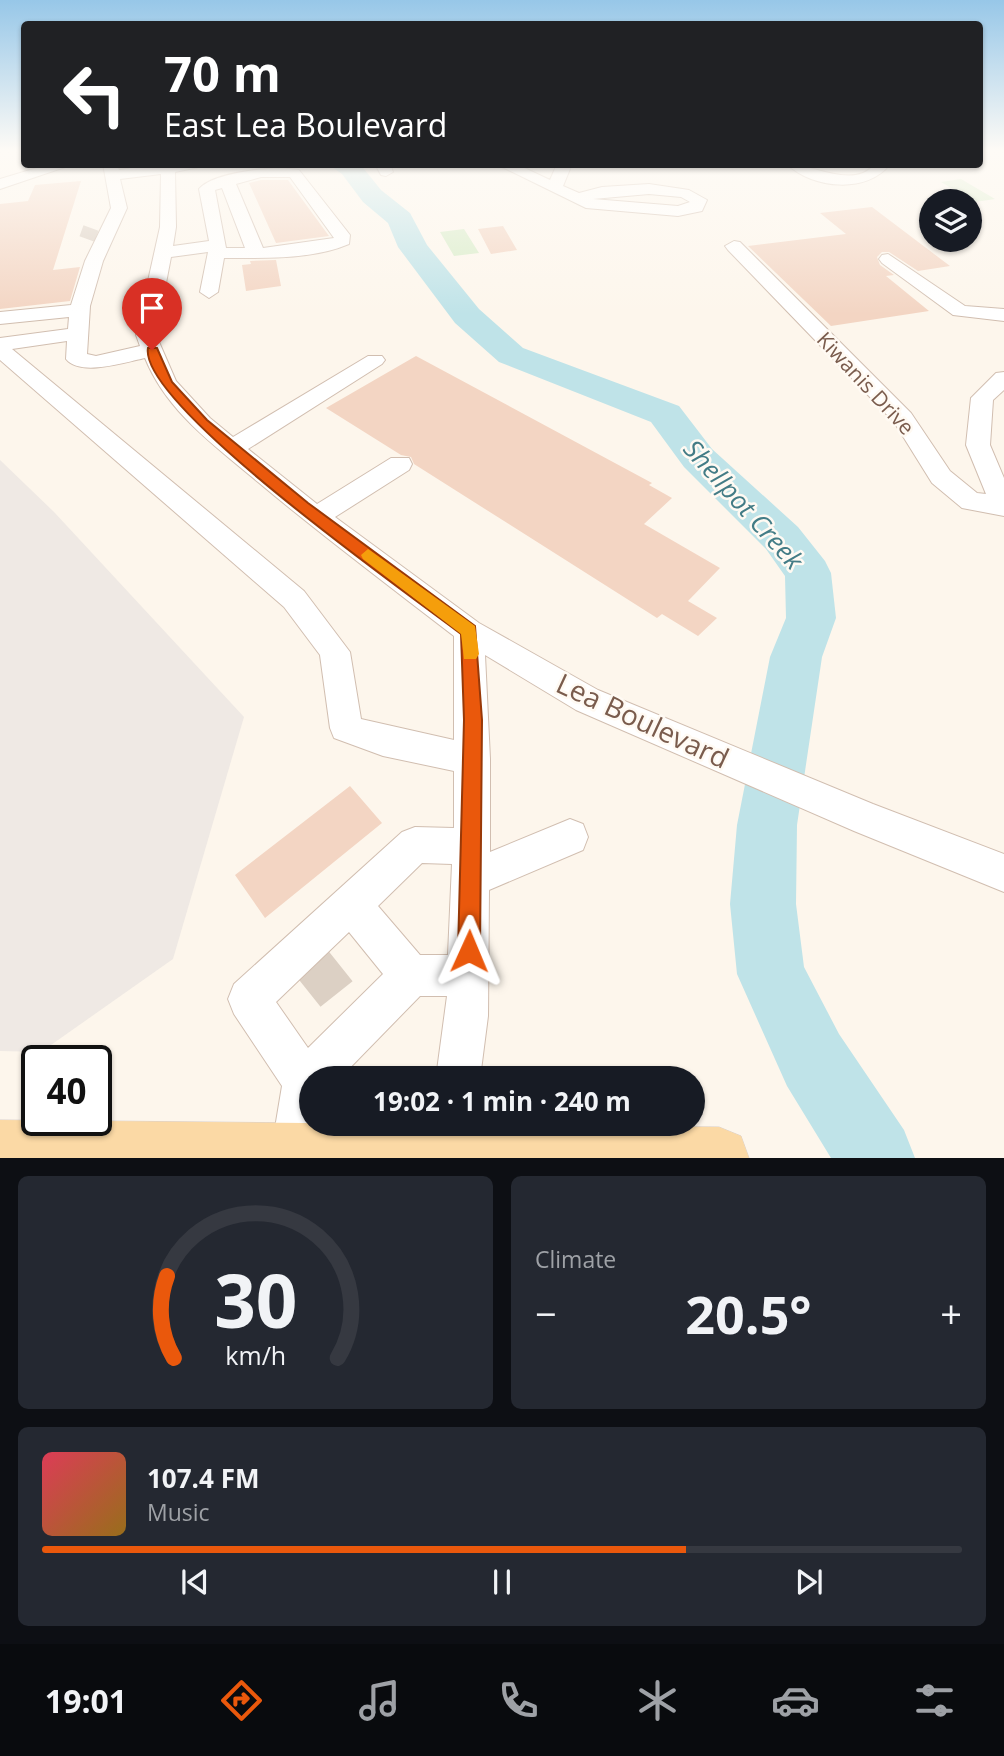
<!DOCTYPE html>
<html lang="en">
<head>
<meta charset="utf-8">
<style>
	body { margin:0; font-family:"Open Sans",sans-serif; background:#242831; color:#f1f3f6; height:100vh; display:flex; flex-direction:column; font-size:26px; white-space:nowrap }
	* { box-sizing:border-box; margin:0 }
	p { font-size:23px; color:#9ea1a6 }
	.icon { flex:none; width:38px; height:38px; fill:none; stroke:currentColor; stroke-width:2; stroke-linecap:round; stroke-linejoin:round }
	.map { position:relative; height:1158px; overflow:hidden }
	.details { display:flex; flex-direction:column; gap:18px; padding:18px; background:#0d0f14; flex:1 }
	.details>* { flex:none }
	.banner { position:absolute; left:21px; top:21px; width:962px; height:147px; border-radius:7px; box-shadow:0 2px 5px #0004; background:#202124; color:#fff; overflow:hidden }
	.fabs { position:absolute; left:919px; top:189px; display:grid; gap:14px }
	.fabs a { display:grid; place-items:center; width:63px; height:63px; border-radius:50%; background:#171b24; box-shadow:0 2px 5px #0004; font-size:35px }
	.speed { position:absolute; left:21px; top:1045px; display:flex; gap:14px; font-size:35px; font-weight:700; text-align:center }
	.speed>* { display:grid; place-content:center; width:91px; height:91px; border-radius:50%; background:#171b24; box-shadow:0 2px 5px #0004; line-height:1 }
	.speed .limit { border:4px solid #111; border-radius:10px; background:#fff; color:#111 }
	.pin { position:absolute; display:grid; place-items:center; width:60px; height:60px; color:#fff; margin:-72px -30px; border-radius:50% 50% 50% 0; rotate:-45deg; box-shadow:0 0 7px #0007 }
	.pin .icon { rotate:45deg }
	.me { position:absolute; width:77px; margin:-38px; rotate:1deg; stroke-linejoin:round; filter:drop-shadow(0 0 5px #0008) }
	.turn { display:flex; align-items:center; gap:24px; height:147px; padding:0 28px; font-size:32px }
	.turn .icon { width:91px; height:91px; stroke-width:2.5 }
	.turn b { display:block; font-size:49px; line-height:60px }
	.big { font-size:52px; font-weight:700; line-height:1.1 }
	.details .tile { flex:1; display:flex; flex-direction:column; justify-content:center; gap:10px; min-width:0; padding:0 24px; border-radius:10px; background:#242831 }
	.details .dial { align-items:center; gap:0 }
	.dial svg { height:182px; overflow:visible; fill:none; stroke:#363941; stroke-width:7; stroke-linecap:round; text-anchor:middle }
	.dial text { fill:#f1f3f6; stroke:none }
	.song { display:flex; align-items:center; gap:21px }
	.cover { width:84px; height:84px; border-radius:10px; background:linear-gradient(135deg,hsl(350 70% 55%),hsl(40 70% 35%)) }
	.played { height:7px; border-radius:4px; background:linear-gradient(90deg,#ea580c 70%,#363941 70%) }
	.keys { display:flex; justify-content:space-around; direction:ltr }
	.heat { display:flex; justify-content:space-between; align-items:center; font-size:38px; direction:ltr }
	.details .tiles { flex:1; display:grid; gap:18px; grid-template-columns:1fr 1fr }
	.tile:last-child { grid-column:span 2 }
	.trip { position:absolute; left:299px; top:1066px; width:406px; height:70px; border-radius:35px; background:#171b24; box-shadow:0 2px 5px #0004; font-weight:700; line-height:70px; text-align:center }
	.tab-bar { display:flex; height:112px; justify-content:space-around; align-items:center; background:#090b0e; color:#9ea1a6 }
	.tab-bar .icon { width:49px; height:49px }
	.tab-bar .on { color:#ea580c }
	.tab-bar b { font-size:32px; color:#f1f3f6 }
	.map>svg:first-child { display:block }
</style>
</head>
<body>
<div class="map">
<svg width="1004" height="1158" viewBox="0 0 1004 1158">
	<rect width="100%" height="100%" fill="#fdf6ec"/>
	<path fill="#efe9e4" d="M 0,460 L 54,512 L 244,717 L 173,959 L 41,1052 L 0,1051 Z"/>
	<path fill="#d8ecc9" d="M 961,179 L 995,199 L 975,202 L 941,182 Z
		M 464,229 L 479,253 L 454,256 L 440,232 Z"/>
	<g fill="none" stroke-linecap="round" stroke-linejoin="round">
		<path fill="#bfe3e8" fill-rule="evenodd" d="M 328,164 L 360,164 L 381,190 L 410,213 L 427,245 L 479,309 L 523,348 L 679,406 L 712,449 L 798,527 L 825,561 L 831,573 L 836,618 L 822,657 L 797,825 L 796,904 L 804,967 L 839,1034 L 904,1130 L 915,1158 L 831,1158 L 787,1086 L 737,974 L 730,904 L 737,825 L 770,657 L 786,618 L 785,576 L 766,549 L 684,467 L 651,422 L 499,362 L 455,323 L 398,247 L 388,223 L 363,202 L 342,174 Z"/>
	</g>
	<path fill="#f3d5c3" d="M 261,180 L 288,180 L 329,236 L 276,243 L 249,183 Z
		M 81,181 L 53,270 L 80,267 L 70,301 L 0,309 L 0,204 L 28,201 L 35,185 Z
		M 872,207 L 950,266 L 918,271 L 889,252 L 882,252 L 877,257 L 880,265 L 894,275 L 886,276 L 929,311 L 831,326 L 748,246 L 846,234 L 820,213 Z
		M 503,226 L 517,250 L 491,254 L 478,229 Z
		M 276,260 L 281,286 L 246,291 L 242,265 L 251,264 L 250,261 Z
		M 416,356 L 652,483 L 649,485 L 672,498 L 644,524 L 720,568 L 688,601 L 717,618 L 698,636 L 662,614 L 657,618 L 414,464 L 411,457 L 401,455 L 326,408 Z
		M 350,786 L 382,823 L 265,918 L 235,875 Z"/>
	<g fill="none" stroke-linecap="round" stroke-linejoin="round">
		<path stroke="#dcd0c4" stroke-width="16" stroke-dasharray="16 8" stroke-linecap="butt" d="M 87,239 L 91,228"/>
		<path stroke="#dcd0c4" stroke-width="41" stroke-dasharray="41 21" stroke-linecap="butt" d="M 311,962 L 354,1016"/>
		<defs>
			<path id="minor" d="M 50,164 L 74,164 L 0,189 L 0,179 Z
				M 103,164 L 117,164 L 119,170 L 158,164 L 213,164 L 175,172 L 176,227 L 173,246 L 209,241 L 199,189 C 213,172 277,165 299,170 L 350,235 L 349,244 C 311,260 264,258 224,258 L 218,292 L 209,298 L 200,292 L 208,252 L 171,257 L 156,335 L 176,381 L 210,418 L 233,437 L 368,356 L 382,356 L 385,360 L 382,364 L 248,449 L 317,504 L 391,458 L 409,458 L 412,464 L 409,470 L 335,517 L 479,623 L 598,690 L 873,804 L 1004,854 L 1004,892 L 854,831 L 576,710 L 485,655 L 490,759 L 490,852 L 570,819 L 583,824 L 588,837 L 583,850 L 489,890 L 488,1016 L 480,1078 L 436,1078 L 447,996 L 420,996 L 340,1078 L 312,1078 L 312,1124 L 320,1124 L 314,1158 L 270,1158 L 282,1086 L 234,1014 L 228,999 L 234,984 L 402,832 L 415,827 L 454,828 L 454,771 L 383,756 L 334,738 L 330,728 L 320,655 L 284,607 L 0,360 L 0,338 L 68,329 L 69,317 L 0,324 L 0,312 L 71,305 L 85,261 L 111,208 ZM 161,174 L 160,227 L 136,335 L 140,346 L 96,356 L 87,354 L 90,306 L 103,261 L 127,208 L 120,179 ZM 261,177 L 290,177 L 334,238 L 263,248 L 236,184 ZM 222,188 L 245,248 L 226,248 L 215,190 ZM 67,341 L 66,359 C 80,377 126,362 145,358 C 167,412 214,445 258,482 C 321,535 388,585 454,636 L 454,740 L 361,719 L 350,652 L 304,591 L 12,349 ZM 422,863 L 452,864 L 448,955 L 420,955 L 378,906 ZM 349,932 L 383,974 L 308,1048 L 276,1002 Z
				M 375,164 L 390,164 L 393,172 L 386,176 L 381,175 Z
				M 496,164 L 516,164 L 550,180 L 557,164 L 572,164 L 563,186 L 579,193 L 602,187 L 649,184 L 689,190 L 707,200 L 702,211 L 678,216 L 586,208 ZM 649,194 L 681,197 L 690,202 L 678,206 L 593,199 Z
				M 787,164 C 813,164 854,190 875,164 L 890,164 C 868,194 812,189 787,164 Z
				M 734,241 L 740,242 L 911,413 L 950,471 L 977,493 L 986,494 L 966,445 L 971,398 L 996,373 L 1004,372 L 1004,390 L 993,400 L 990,445 L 1004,478 L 1004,516 L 962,508 L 932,483 L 894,422 L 728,250 L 725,246 Z
				M 888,254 L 965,306 L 1004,309 L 1004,321 L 953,315 L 882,263 L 879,259 L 882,255 Z"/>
			<path id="major" d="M 0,1120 L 719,1127 L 741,1136 L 749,1158 L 0,1158 Z"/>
		</defs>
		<use href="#minor" stroke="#d1beb0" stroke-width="2"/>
		<use href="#major" stroke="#dad1cd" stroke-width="1"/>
		<use href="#minor" fill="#fff" fill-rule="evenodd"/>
		<use href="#major" fill="#fbd9a5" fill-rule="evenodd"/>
	</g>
	<linearGradient id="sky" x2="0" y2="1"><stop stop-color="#97c7e8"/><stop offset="0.48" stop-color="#fefbf6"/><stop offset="1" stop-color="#fefbf6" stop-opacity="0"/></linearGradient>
	<rect width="1004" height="314" fill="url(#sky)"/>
	<path fill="#ea580c" stroke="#983908" stroke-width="2" d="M 148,348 L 157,348 L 172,382 L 207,420 L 308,503 L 475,626 L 482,720 L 480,951 L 477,959 L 469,963 L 461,959 L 458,951 L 464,720 L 461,634 C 410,595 138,404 148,348 Z"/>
	<path fill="#f59e0b" d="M 368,549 L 475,626 L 479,654 L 476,659 L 464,659 L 461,634 L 363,559 L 361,555 Z"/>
	<g text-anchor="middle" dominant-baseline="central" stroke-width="5" stroke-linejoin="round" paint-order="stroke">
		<g font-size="21" fill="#7a5c4d" stroke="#fffaf3">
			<text transform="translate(866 383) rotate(47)">Kiwanis Drive</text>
		</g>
		<g font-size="26" font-style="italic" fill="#437c86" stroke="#fffaf3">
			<text transform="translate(744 504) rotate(48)">Shellpot Creek</text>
		</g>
		<g font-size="28" fill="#7a5c4d" stroke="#fffaf3">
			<text transform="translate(643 720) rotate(25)">Lea Boulevard</text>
		</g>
	</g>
</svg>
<div class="fabs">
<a><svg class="icon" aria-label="layers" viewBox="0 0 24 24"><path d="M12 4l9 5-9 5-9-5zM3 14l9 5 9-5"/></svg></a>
</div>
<div class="speed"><div class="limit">40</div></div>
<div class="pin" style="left:152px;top:350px;background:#d93025"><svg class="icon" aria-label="arrive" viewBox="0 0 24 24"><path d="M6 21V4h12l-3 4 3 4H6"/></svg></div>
<svg class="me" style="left:469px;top:951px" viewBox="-20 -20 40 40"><path d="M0-17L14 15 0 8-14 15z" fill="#ea580c" stroke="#fff" stroke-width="4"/></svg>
<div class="trip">19:02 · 1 min · 240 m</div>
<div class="banner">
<div class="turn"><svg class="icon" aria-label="left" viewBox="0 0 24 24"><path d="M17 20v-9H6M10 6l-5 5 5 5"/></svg><div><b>70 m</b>East Lea Boulevard</div></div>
</div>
</div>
<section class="details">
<div class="tiles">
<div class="tile dial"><svg viewBox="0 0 100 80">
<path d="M14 69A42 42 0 1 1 86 69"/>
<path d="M14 69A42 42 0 0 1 11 33" stroke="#ea580c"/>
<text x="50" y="56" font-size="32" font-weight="700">30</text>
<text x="50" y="72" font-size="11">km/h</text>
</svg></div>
<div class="tile"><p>Climate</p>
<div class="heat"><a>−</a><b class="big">20.5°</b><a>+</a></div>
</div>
<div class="tile">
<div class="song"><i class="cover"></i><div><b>107.4 FM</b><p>Music</p></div></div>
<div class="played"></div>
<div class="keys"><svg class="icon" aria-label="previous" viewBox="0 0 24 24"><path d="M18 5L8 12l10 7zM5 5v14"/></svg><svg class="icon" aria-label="pause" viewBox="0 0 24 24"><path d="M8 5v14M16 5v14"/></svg><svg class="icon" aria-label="next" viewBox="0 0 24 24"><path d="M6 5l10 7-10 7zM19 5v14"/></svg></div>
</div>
</div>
</section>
<nav class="tab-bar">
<b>19:01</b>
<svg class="icon on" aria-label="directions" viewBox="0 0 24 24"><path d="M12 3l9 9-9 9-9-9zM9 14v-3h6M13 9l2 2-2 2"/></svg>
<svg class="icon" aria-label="music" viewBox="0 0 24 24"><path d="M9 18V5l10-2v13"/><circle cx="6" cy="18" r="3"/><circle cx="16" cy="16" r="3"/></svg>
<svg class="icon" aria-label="phone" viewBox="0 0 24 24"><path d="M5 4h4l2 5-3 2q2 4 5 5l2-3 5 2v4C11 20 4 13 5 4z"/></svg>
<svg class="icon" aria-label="climate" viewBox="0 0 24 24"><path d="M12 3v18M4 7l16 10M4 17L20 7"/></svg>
<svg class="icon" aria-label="car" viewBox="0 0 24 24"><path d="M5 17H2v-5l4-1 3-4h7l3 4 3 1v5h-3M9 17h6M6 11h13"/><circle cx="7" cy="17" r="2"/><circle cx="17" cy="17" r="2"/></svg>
<svg class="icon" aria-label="filters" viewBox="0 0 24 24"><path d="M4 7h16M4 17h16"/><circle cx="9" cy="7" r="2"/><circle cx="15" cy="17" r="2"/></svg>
</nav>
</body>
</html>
